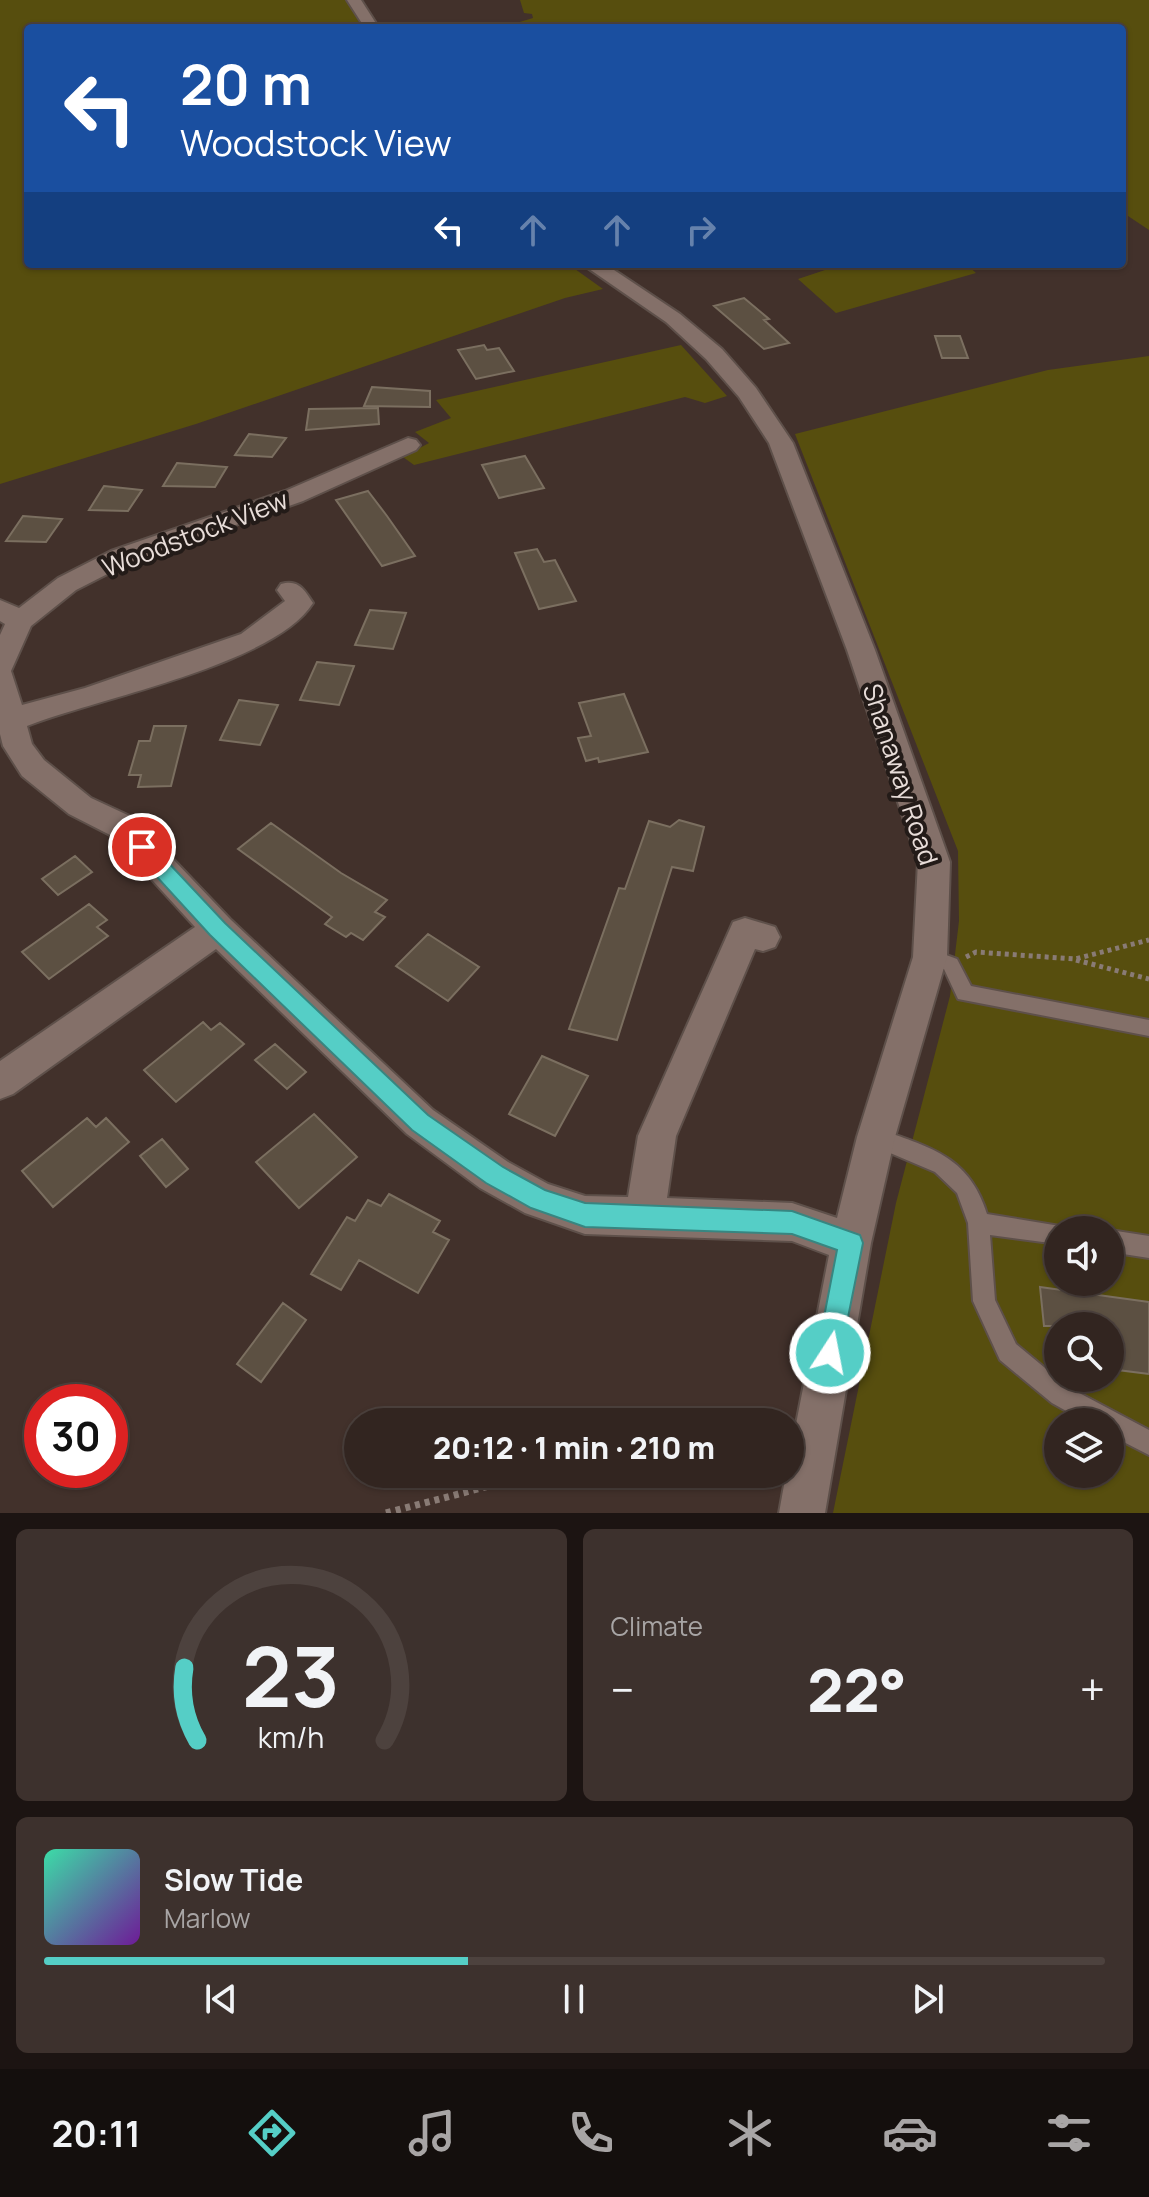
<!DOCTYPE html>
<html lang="en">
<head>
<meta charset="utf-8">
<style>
	body { margin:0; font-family:Manrope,sans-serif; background:#3d312d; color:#f1f3f6; height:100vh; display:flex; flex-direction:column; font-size:30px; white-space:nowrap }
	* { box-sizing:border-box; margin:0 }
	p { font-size:26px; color:#a8a5a5 }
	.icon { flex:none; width:44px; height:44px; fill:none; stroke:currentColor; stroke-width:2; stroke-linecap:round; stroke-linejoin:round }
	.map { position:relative; height:1513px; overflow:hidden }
	.sheet { display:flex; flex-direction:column; gap:16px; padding:16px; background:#1c1412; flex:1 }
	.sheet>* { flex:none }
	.top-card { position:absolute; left:24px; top:24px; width:1102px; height:244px; border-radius:8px; box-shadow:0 2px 6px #0004,0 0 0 2px #4d423e; background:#1a4fa0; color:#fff; overflow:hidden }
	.tools { position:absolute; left:1044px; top:1216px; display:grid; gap:16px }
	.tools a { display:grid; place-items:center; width:80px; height:80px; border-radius:50%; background:#322520; box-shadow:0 2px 6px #0004,0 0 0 2px #4d423e; font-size:40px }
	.speed { position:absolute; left:24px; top:1384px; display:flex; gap:16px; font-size:40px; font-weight:700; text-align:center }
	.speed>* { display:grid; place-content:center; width:104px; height:104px; border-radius:50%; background:#322520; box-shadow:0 2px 6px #0004,0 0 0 2px #4d423e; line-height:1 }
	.speed .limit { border:12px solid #d22; background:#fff; color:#111 }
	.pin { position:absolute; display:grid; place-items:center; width:68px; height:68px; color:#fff; margin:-34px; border:4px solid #fff; border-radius:50%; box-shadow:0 2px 8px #0007 }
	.me { position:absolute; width:88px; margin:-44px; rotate:11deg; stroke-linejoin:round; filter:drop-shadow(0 0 6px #0008) }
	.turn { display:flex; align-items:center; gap:28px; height:168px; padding:0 24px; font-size:36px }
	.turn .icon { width:104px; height:104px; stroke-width:2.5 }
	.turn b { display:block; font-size:56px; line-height:68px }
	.lanes { display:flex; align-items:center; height:76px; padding:0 24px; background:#0003; justify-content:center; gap:40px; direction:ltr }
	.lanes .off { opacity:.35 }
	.big { font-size:60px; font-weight:800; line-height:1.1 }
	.sheet .widget { flex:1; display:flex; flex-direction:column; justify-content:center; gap:12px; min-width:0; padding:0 28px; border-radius:12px; background:#3d312d }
	.sheet .dial { align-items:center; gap:0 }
	.dial svg { height:208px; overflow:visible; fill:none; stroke:#4d423e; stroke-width:7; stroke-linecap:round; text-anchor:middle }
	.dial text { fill:#f1f3f6; stroke:none }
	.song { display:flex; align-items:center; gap:24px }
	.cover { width:96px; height:96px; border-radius:12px; background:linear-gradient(135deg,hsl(160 70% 55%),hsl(280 70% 35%)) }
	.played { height:8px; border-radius:4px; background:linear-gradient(90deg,#55cec6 40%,#4d423e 40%) }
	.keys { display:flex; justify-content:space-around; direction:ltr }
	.heat { display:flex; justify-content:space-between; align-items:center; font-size:44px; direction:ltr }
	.sheet .tiles { flex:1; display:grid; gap:16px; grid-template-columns:1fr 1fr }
	.widget:last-child { grid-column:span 2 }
	.trip { position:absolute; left:344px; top:1408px; width:460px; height:80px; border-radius:40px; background:#322520; box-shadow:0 2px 6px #0004,0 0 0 2px #4d423e; font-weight:800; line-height:80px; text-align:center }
	.tab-bar { display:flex; height:128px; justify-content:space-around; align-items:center; background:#140f0d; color:#a8a5a5 }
	.tab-bar .icon { width:56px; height:56px }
	.tab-bar .current { color:#55cec6 }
	.tab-bar b { font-size:36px; color:#f1f3f6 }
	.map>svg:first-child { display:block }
</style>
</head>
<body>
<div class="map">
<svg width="1149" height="1513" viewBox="0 0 1149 1513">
	<rect width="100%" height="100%" fill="#42312b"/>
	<path fill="#574e0e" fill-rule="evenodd" d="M 0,0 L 347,0 L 362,28 L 28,28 L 28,264 L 568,264 L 603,289 L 565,298 L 196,424 L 0,484 Z
		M 520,0 L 1149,0 L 1149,230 L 1122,212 L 1122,28 L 509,28 L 506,26 L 533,18 L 532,14 L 524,13 Z
		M 843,264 L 966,264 L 976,273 L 836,313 L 798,279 Z
		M 681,345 L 727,396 L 705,403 L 685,397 L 414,465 L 403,457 L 429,443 L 415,432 L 451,418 L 436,400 Z
		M 1149,356 L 1149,1513 L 833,1513 L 896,1203 L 950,996 L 959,921 L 958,851 L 795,434 L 1048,370 ZM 1058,1230 L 1110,1230 L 1110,1282 L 1058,1282 ZM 1058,1326 L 1110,1326 L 1110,1378 L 1058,1378 ZM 1058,1422 L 1110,1422 L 1110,1474 L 1058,1474 Z"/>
	<path fill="#5c5042" stroke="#7b6f60" stroke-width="2" d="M 744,298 L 769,319 L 764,320 L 789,343 L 764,349 L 714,306 Z
		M 935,336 L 960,336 L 968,358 L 942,358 Z
		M 484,345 L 487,350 L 499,348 L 514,371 L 476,379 L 458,350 Z
		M 372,387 L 430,391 L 430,407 L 364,406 Z
		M 378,408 L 379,424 L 306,430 L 309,409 Z
		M 249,434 L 286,438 L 272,457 L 235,455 Z
		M 525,456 L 544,488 L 499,498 L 482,465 Z
		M 177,463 L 227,467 L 215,487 L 163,486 Z
		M 104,486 L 142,490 L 128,511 L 89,510 Z
		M 368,491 L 387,516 L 415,556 L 382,566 L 336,500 Z
		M 23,516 L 62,519 L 46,542 L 6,541 Z
		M 537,549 L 544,562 L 555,560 L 576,601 L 539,609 L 515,553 Z
		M 370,610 L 406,613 L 393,649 L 355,645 Z
		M 317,662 L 354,666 L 339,705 L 300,700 Z
		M 624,694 L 648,752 L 599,762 L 598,758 L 586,761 L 578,738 L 591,736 L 579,703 Z
		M 239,700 L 278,705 L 260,745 L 220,740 Z
		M 154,726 L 186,726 L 171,786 L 138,787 L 141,775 L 129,775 L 139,741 L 150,741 Z
		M 679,820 L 704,827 L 693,871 L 672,867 L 617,1040 L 569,1029 L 619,888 L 625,889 L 649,821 L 670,827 Z
		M 271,823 L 341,873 L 387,900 L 375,912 L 385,917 L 363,940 L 351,933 L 346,937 L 325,924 L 332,917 L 238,849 Z
		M 75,856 L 92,872 L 58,895 L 42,879 Z
		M 89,904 L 107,920 L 97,927 L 108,936 L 49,979 L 22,952 Z
		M 428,934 L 479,967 L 448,1001 L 396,966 Z
		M 203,1022 L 211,1030 L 220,1023 L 244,1044 L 176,1102 L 144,1070 Z
		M 275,1044 L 306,1072 L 287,1089 L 255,1060 Z
		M 542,1056 L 588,1076 L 555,1136 L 509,1114 Z
		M 314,1114 L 357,1157 L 299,1208 L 256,1162 Z
		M 87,1118 L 96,1127 L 106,1118 L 129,1142 L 53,1207 L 22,1171 Z
		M 162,1139 L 188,1169 L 166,1187 L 140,1156 Z
		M 389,1194 L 440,1221 L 433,1232 L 449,1240 L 418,1293 L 359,1260 L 341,1290 L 311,1274 L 347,1217 L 355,1221 L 368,1200 L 381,1206 Z
		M 1040,1287 L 1149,1302 L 1149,1374 L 1110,1369 L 1110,1326 L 1044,1326 Z
		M 283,1303 L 306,1320 L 261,1382 L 237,1364 Z"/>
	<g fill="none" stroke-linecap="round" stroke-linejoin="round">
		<defs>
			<path id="service" d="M 930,949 L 957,959 L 971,986 L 1149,1020 L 1149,1036 L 958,999 L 944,969 L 924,962 L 921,957 L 924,952 Z
				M 876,1128 C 928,1147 969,1155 987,1214 L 1066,1227 L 1067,1230 L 1058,1230 L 1058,1244 L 990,1235 L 995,1300 L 1016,1344 L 1068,1387 L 1149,1430 L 1149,1455 L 1110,1435 L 1110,1422 L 1086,1422 L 1052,1403 L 1000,1360 L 973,1301 L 968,1223 L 957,1193 L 935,1172 L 869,1144 L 866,1137 L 869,1130 Z
				M 1110,1230 L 1149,1236 L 1149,1258 L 1110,1252 Z"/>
			<path id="minor" d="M 347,0 L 361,0 L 379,28 L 365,28 Z
				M 582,264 L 605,264 L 680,314 L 722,349 L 756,388 L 793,443 L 875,650 L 950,862 L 947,957 L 895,1137 L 871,1243 L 825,1513 L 779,1513 L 786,1474 L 790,1474 L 790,1455 L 829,1255 L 792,1241 L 585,1234 L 525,1213 L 480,1188 L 407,1134 L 216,949 L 13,1094 L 0,1099 L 0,1061 L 195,927 L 112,836 L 69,814 L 22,776 L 3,746 L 0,734 L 0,635 L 5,624 L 0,621 L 0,600 L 19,608 L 58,578 L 111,551 L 285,491 L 408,438 L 416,440 L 420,445 L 416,450 L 303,501 L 129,563 L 76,590 L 31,626 L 11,671 L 22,705 L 85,688 L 241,634 L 285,601 L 277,590 L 281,584 C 298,579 304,589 313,603 C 274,665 97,698 27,726 L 32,744 L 44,760 L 91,798 L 134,818 L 230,919 L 433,1110 L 508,1162 L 548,1184 L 585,1196 L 628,1197 L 638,1136 L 733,922 L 745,918 L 775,927 L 780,937 L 775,947 L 763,951 L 755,949 L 676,1136 L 667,1198 L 792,1203 L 837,1218 L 857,1137 L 913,957 L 918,862 L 847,650 L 769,443 L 739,397 L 706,359 L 666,322 Z"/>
		</defs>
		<use href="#service" stroke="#5e504a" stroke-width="4"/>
		<use href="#minor" stroke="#5e504a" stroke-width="4"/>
		<path stroke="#897b75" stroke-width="5" stroke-dasharray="4 4" stroke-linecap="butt" d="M 966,957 L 976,952 L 1075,959 L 1149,940
			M 1076,960 L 1149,979"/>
		<path stroke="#897b75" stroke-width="7" stroke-dasharray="5 5" stroke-linecap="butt" d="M 386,1513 L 535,1474"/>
		<use href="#service" fill="#847069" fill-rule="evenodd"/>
		<use href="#minor" fill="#847069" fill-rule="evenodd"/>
	</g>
	<path fill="#55cec6" stroke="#378681" stroke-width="2" d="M 142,840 L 149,842 L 225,923 L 428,1115 L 503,1167 L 545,1190 L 585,1203 L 792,1211 L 860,1235 L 863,1243 L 839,1362 L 830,1366 L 821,1362 L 817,1353 L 837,1250 L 792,1234 L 585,1227 L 531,1208 L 486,1183 L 412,1130 L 210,935 L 135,853 L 133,847 L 135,842 Z"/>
	<g text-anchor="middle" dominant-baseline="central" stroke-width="8" stroke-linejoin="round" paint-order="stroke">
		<g font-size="26" fill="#e8ddd9" stroke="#231b18">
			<text transform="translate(195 533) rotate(-21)">Woodstock View</text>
			<text transform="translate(901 774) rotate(72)">Shanaway Road</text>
		</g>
	</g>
</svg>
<div class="tools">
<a><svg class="icon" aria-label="sound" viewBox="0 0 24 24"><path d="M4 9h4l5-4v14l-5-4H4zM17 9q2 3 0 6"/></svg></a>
<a><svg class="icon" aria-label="search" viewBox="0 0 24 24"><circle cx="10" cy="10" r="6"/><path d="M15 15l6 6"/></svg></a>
<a><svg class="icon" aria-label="layers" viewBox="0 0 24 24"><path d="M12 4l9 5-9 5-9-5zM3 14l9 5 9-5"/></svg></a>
</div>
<div class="speed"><div class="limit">30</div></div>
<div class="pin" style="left:142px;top:847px;background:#d93025"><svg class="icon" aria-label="arrive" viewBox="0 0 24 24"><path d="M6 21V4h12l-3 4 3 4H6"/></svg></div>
<svg class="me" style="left:830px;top:1353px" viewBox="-20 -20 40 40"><circle r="17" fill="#55cec6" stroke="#fff" stroke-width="3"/><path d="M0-11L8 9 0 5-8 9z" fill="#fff"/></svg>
<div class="trip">20:12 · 1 min · 210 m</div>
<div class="top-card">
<div class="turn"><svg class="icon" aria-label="left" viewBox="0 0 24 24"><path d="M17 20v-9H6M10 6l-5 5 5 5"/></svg><div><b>20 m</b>Woodstock View</div></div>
<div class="lanes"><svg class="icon" aria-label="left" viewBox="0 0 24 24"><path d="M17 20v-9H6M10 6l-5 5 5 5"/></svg><svg class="icon off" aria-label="ahead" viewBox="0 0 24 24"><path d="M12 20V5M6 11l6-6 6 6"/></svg><svg class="icon off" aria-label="ahead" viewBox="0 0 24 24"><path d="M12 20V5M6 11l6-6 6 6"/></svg><svg class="icon off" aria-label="right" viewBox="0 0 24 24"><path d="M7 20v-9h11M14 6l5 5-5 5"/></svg></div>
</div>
</div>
<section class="sheet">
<div class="tiles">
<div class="widget dial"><svg viewBox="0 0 100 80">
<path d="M14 69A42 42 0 1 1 86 69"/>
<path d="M14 69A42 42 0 0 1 9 41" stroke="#55cec6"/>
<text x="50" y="56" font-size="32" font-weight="700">23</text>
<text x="50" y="72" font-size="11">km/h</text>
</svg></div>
<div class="widget"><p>Climate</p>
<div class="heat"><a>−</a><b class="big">22°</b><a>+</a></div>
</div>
<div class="widget">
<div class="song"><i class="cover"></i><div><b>Slow Tide</b><p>Marlow</p></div></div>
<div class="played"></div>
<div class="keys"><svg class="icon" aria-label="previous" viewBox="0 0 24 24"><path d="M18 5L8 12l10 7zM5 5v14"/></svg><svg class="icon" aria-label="pause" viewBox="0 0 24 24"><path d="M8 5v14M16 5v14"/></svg><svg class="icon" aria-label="next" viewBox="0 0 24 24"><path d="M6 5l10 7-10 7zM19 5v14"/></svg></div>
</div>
</div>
</section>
<nav class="tab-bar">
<b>20:11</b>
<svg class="icon current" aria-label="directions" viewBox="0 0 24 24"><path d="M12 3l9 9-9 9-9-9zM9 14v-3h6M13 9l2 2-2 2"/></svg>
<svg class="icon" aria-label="music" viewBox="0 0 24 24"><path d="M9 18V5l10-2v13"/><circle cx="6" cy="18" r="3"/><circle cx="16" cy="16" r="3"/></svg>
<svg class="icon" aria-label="phone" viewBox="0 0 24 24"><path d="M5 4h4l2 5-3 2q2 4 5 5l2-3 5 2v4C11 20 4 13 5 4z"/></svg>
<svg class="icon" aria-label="climate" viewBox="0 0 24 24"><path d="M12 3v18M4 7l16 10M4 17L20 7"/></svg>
<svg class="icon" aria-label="car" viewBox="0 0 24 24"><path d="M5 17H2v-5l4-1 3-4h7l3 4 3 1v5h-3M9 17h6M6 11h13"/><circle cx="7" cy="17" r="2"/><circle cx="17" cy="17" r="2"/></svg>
<svg class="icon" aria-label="filters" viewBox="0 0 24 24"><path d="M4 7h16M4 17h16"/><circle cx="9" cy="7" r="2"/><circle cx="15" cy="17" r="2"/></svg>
</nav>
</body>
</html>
